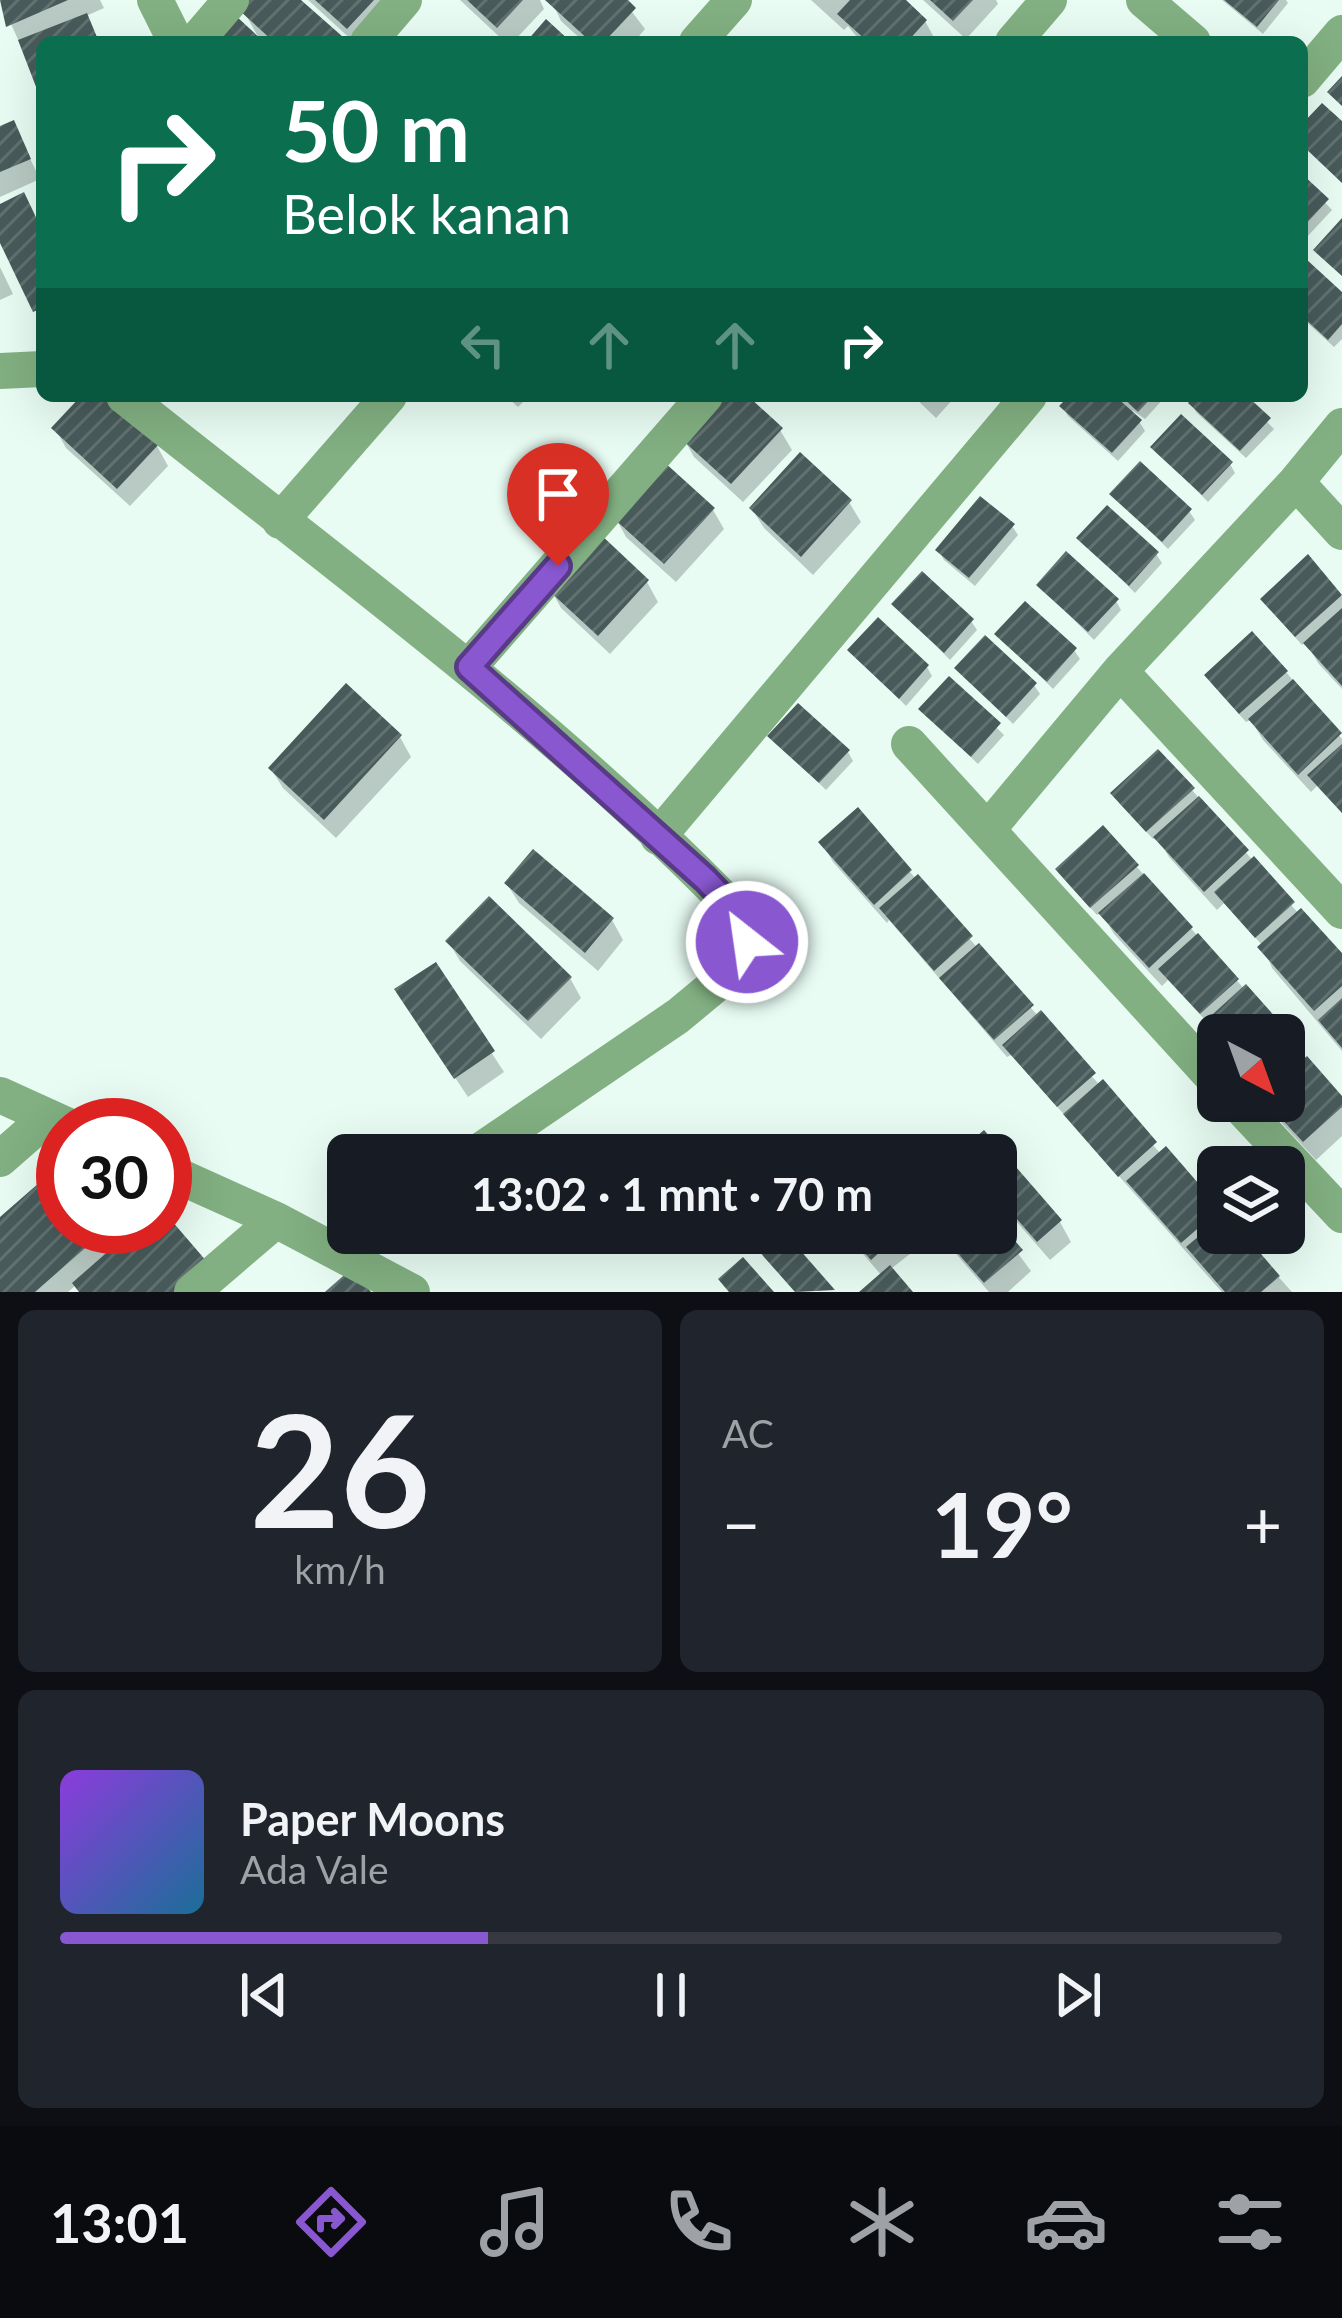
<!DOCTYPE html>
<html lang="id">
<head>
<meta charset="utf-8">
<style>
	body { margin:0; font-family:Lato,sans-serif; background:#20242c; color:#f1f3f6; height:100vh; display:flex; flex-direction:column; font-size:45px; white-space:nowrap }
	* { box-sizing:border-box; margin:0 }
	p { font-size:39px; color:#9ea1a6 }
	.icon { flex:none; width:66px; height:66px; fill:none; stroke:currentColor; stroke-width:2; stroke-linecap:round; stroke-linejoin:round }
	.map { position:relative; height:1292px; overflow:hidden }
	.side { display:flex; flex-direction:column; gap:18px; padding:18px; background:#0d0f14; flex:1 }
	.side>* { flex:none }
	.top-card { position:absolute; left:36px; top:36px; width:1272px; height:366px; border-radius:18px; box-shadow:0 12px 48px #0002; background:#0b6e4f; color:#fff; overflow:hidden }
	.needle { width:78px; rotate:139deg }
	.fabs { position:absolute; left:1197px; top:1014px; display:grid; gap:24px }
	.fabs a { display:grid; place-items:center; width:108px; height:108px; border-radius:18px; background:#171b24; box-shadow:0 12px 48px #0002; font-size:60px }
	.speed { position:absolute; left:36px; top:1098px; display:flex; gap:24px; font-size:60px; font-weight:700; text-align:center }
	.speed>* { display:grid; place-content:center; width:156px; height:156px; border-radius:50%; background:#171b24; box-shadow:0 12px 48px #0002; line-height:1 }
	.speed .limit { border:18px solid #d22; background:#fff; color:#111 }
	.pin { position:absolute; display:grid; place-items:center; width:102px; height:102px; color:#fff; margin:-123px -51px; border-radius:50% 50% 50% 0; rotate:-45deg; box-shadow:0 0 12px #0007 }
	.pin .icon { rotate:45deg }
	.me { position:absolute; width:132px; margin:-66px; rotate:330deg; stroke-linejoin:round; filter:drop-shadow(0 0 9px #0008) }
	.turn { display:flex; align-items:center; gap:42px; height:252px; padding:0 48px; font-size:54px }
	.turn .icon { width:156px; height:156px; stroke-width:2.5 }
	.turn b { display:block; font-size:84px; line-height:102px }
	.lanes { display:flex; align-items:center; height:114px; padding:0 48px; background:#0003; justify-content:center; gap:60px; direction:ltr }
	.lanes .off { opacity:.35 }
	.big { font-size:90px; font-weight:700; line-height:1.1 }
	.side .card { flex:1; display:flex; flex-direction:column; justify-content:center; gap:18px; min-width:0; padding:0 42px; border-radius:18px; background:#20242c }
	.side .dial { align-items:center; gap:0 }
	.dial b { font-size:156px; line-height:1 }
	.song { display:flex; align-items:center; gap:36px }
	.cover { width:144px; height:144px; border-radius:18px; background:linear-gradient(135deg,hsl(270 70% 55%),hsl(200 70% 35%)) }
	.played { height:12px; border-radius:6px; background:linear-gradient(90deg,#8958d1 35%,#363941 35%) }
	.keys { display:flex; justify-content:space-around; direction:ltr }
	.heat { display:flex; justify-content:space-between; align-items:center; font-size:66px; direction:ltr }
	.side .tiles { flex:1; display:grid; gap:18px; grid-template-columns:1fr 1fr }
	.card:last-child { grid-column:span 2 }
	.trip { position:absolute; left:327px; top:1134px; width:690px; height:120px; border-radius:18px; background:#171b24; box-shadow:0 12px 48px #0002; font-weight:700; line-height:120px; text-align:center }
	.tab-bar { display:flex; height:192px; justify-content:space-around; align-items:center; background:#090b0e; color:#9ea1a6 }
	.tab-bar .icon { width:84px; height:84px }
	.tab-bar .current { color:#8958d1 }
	.tab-bar b { font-size:54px; color:#f1f3f6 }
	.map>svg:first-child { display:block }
</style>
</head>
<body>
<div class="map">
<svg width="1342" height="1292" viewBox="0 0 1342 1292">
	<defs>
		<pattern id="building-hatch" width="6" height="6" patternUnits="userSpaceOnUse" patternTransform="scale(3)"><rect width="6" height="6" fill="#485b5a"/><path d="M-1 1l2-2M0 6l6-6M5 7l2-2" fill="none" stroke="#637271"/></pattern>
	</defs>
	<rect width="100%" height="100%" fill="#e8fcf4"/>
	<path fill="#0003" d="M 0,0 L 100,0 L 104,8 L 86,16 L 99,42 L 42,42 L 42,92 Z
		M 252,0 L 297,0 L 342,42 L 214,42 L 260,40 L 243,10 Z
		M 308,0 L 382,0 L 354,42 Z
		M 460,0 L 540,0 L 544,9 L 513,42 L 505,42 Z
		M 551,0 L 623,0 L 645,29 L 634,42 L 584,42 L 561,21 Z
		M 811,0 L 901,0 L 925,21 L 936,41 L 861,42 L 848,26 L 844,30 Z
		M 923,0 L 996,0 L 998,4 L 966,39 Z
		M 1222,0 L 1286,0 L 1288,3 L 1263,34 Z
		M 13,124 L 40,179 L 0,197 L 0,129 Z
		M 1302,178 L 1332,210 L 1305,239 L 1302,237 Z
		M 0,267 L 13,294 L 0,300 Z
		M 1302,267 L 1342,296 L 1342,339 L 1334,347 L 1302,318 Z
		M 85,396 L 103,396 L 157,446 L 168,466 L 130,506 L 66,448 L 55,428 Z
		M 506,396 L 529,396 L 518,407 Z
		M 743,396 L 780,430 L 792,450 L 743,502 L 694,457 L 683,437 Z
		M 913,396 L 956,396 L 936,418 Z
		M 1073,396 L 1166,396 L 1145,419 L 1132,410 L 1145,431 L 1118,461 L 1068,416 L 1063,407 Z
		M 1198,396 L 1242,396 L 1274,429 L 1246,458 L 1197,413 L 1191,404 Z
		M 1154,447 L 1230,464 L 1235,473 L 1208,502 Z
		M 1113,494 L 1189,511 L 1195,520 L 1168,549 Z
		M 849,502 L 861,522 L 813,575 L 764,528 L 752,509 Z
		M 713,510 L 724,529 L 676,582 L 626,537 L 615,517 Z
		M 1012,526 L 1018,535 L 975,586 L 944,560 L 939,551 Z
		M 1080,538 L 1156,554 L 1162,563 L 1135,593 Z
		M 1308,559 L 1342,597 L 1342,689 L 1318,663 L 1306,641 L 1302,645 L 1269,608 Z
		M 647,582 L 658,602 L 610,654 L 561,608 L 550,588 Z
		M 1039,585 L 1116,601 L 1121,610 L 1094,640 Z
		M 895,604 L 971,621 L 977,630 L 950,660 Z
		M 998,634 L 1074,650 L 1080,659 L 1053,689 Z
		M 851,650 L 927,667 L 932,676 L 906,706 Z
		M 958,668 L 1034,685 L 1040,694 L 1013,724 Z
		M 1286,672 L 1342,739 L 1342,813 L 1317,786 L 1311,792 L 1263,740 L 1251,720 L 1246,722 L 1213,685 Z
		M 949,680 L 1004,735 L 978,764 L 922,710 Z
		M 771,736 L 848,752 L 853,761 L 826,790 Z
		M 400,737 L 411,757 L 336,838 L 283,788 L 271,769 Z
		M 1192,790 L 1299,914 L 1342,957 L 1342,1051 L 1272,968 L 1263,946 L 1224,903 L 1217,910 L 1169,857 L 1156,836 L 1153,839 L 1119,803 Z
		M 822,843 L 910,872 L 1161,1154 L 1218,1210 L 1218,1233 L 1239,1233 L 1292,1292 L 1222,1292 L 1011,1055 L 1007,1057 L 889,920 L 887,923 L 833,862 Z
		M 1136,866 L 1342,1100 L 1342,1136 L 1316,1160 L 1277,1118 L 1268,1101 L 1284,1101 L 1284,1035 L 1218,1035 L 1218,1045 L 1208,1023 L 1168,980 L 1162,986 L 1114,934 L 1101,912 L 1097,915 L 1064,879 Z
		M 507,884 L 612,920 L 623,940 L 598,971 L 519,903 Z
		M 448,941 L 570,978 L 581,998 L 541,1039 L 460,961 Z
		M 435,966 L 504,1072 L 468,1097 L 410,1010 Z
		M 984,1134 L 1060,1222 L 1071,1242 L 1050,1260 L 996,1198 L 996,1155 L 963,1153 Z
		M 63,1169 L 63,1227 L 113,1227 L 122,1243 L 141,1227 L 165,1227 L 165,1218 L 206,1265 L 76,1285 L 68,1292 L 0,1292 L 0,1221 Z
		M 996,1224 L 1031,1271 L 1008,1292 L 989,1292 L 938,1233 L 996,1233 Z
		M 845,1233 L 912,1233 L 920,1246 L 882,1276 Z"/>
	<path fill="url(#building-hatch)" d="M 0,0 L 68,0 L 6,27 Z
		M 248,0 L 301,0 L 343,37 L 338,42 L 274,42 L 239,10 Z
		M 315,0 L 374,0 L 347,29 Z
		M 467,0 L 523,0 L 497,28 Z
		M 545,0 L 628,0 L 636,8 L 604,42 L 591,42 Z
		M 850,0 L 906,0 L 927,20 L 907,42 L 868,42 L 837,14 Z
		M 930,0 L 973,0 L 953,21 Z
		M 1224,0 L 1279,0 L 1257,27 Z
		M 87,13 L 99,42 L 42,42 L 42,90 L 38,92 L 18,40 Z
		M 235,15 L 264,42 L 210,42 Z
		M 546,19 L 571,42 L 526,42 Z
		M 1342,76 L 1342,106 L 1327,92 Z
		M 1322,103 L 1342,121 L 1342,183 L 1302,145 L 1302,124 Z
		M 14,120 L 31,159 L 0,172 L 0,126 Z
		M 1302,174 L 1329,199 L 1302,228 Z
		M 24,192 L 42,230 L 42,308 L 33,312 L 0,243 L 0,204 Z
		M 1342,218 L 1342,276 L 1313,250 Z
		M 1306,259 L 1342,292 L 1342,324 L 1328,340 L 1302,316 L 1302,263 Z
		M 81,396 L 108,396 L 159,444 L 117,489 L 51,428 Z
		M 716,396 L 748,396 L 783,428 L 731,484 L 679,437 Z
		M 1069,396 L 1115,396 L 1142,420 L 1112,453 L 1059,406 Z
		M 1121,396 L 1153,396 L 1138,412 Z
		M 1194,396 L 1247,396 L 1271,418 L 1240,451 L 1188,403 Z
		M 1181,414 L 1233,462 L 1202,495 L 1150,447 Z
		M 800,452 L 852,500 L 801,557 L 749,508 Z
		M 663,461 L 715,508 L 664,564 L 611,516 Z
		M 1140,461 L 1192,509 L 1162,542 L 1109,494 Z
		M 980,496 L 1015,524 L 969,578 L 935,550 Z
		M 1107,505 L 1159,552 L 1129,586 L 1076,538 Z
		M 598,532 L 649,580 L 598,636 L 546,588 Z
		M 1066,551 L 1119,599 L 1088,632 L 1036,585 Z
		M 1308,554 L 1342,595 L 1295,637 L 1260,599 Z
		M 922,571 L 974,619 L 944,653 L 891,604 Z
		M 1025,601 L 1077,648 L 1047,682 L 994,634 Z
		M 1342,608 L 1342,686 L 1303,643 Z
		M 878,617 L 929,665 L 899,699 L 847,650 Z
		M 1252,631 L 1288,671 L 1239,714 L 1204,675 Z
		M 985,635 L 1037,683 L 1006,717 L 954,668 Z
		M 949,676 L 1001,723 L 971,757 L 918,709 Z
		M 1293,679 L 1342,733 L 1298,775 L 1248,719 Z
		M 346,683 L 402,735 L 324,820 L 268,768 Z
		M 798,703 L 850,750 L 819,783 L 767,736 Z
		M 1342,744 L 1342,813 L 1307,775 Z
		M 1158,749 L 1195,788 L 1146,832 L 1110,793 Z
		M 1199,796 L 1249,850 L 1204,892 L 1153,837 Z
		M 858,807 L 912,870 L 874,905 L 818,842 Z
		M 1103,825 L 1139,865 L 1090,908 L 1055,869 Z
		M 533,849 L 614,918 L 585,953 L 504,883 Z
		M 1254,856 L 1295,902 L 1255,938 L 1214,892 Z
		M 1144,873 L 1193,927 L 1149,968 L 1098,913 Z
		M 918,874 L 973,936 L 934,971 L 879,908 Z
		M 489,896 L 572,977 L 528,1021 L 445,941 Z
		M 1301,908 L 1342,953 L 1342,986 L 1314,1011 L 1257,947 Z
		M 1198,933 L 1239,979 L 1200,1014 L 1158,969 Z
		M 979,943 L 1034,1005 L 994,1040 L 939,978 Z
		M 436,962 L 495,1051 L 454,1079 L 394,989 Z
		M 1246,984 L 1303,1048 L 1284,1065 L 1284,1035 L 1218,1035 L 1218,1042 L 1202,1024 Z
		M 1342,998 L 1342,1048 L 1318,1020 Z
		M 1041,1010 L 1096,1073 L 1057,1107 L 1002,1045 Z
		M 1307,1056 L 1342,1096 L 1342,1107 L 1303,1142 L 1265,1101 L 1284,1101 L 1284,1077 Z
		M 1103,1079 L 1157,1142 L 1118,1177 L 1063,1114 Z
		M 984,1130 L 1062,1220 L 1037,1242 L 996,1195 L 996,1155 L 959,1152 Z
		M 1166,1146 L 1218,1206 L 1218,1211 L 1181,1243 L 1126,1181 Z
		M 63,1162 L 63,1227 L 109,1227 L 35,1292 L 0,1292 L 0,1217 Z
		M 165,1213 L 208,1263 L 175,1292 L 79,1292 L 72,1283 L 136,1227 L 165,1227 Z
		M 996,1219 L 1023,1250 L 984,1283 L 940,1233 L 996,1233 Z
		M 1218,1220 L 1218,1233 L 1243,1233 L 1280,1276 L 1261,1292 L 1225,1292 L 1186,1247 Z
		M 775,1233 L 785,1233 L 835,1290 L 795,1292 L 757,1249 Z
		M 847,1233 L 901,1233 L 871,1260 Z
		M 743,1257 L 774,1292 L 729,1292 L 718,1279 Z
		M 890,1265 L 913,1292 L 859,1292 Z
		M 351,1269 L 371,1292 L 325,1292 Z"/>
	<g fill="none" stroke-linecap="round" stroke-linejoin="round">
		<path stroke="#82b082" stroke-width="36" d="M 155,0 L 176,42
			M 1144,0 L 1193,42
			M 195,42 L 231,0
			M 368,42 L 404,0
			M 697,42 L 734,0
			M 1013,42 L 1049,0
			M 1302,80 L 1342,33
			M 0,371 L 42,369
			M 124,396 C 335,565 561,727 748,924 L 747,942 L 731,972 L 678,1016 L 474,1155
			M 1296,482 L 1342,532
			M 280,521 L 389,396
			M 469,667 L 705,396
			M 1120,671 L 1342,911
			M 909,744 L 1218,1083
			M 988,829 L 1120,671 L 1296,482 L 1342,426
			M 658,837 L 1029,396
			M 0,1095 L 66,1125
			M 1235,1101 L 1342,1215
			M 0,1159 L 48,1117
			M 165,1170 L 276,1220 L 412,1292
			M 192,1292 L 276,1220"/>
	</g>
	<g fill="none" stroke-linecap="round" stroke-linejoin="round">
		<defs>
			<path id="route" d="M 558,566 L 469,667 L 705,879 L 748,924 L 747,942"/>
		</defs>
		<use href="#route" stroke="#593988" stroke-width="30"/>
		<use href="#route" stroke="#8958d1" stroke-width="21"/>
	</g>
</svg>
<div class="fabs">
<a><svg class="needle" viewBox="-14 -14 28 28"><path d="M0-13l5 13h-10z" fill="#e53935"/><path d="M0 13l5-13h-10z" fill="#9ea1a6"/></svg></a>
<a><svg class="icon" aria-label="layers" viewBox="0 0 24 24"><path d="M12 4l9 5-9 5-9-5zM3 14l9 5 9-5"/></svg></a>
</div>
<div class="speed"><div class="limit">30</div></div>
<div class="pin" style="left:558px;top:566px;background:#d93025"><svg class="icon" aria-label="arrive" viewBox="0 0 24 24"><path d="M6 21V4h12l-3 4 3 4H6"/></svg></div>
<svg class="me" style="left:747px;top:942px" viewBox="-20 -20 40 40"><circle r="17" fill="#8958d1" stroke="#fff" stroke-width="3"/><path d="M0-11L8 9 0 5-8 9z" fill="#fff"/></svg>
<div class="trip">13:02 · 1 mnt · 70 m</div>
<div class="top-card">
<div class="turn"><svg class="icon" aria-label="right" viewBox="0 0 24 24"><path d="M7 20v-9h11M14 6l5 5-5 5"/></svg><div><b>50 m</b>Belok kanan</div></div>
<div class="lanes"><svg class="icon off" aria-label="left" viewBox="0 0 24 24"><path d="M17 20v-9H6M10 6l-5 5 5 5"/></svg><svg class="icon off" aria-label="ahead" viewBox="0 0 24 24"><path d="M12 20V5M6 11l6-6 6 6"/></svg><svg class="icon off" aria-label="ahead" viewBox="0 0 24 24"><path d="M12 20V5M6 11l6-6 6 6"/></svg><svg class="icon" aria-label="right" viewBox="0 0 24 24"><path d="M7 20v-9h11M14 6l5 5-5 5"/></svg></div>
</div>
</div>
<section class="side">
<div class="tiles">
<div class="card dial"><b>26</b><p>km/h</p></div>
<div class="card"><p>AC</p>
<div class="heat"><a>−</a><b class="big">19°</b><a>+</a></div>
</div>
<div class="card">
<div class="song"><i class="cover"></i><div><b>Paper Moons</b><p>Ada Vale</p></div></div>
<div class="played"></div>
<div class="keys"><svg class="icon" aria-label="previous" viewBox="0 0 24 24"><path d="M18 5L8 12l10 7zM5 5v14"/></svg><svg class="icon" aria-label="pause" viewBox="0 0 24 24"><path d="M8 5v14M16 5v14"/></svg><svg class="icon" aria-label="next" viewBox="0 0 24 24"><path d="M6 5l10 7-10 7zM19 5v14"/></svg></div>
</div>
</div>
</section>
<nav class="tab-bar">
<b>13:01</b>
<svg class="icon current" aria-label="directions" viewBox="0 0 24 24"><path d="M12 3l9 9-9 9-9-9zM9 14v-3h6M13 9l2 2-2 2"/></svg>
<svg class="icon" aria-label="music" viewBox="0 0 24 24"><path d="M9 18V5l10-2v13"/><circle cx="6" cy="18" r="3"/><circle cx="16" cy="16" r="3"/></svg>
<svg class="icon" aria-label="phone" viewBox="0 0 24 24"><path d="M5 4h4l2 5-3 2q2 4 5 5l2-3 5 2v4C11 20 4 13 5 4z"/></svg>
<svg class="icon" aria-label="climate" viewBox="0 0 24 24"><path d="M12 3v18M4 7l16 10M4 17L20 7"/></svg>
<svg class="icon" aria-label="car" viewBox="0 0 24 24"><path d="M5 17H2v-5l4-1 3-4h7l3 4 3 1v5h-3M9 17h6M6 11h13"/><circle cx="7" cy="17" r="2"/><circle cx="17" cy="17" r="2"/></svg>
<svg class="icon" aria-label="filters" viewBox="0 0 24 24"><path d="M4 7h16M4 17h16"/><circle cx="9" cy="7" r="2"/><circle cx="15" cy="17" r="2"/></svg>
</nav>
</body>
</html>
